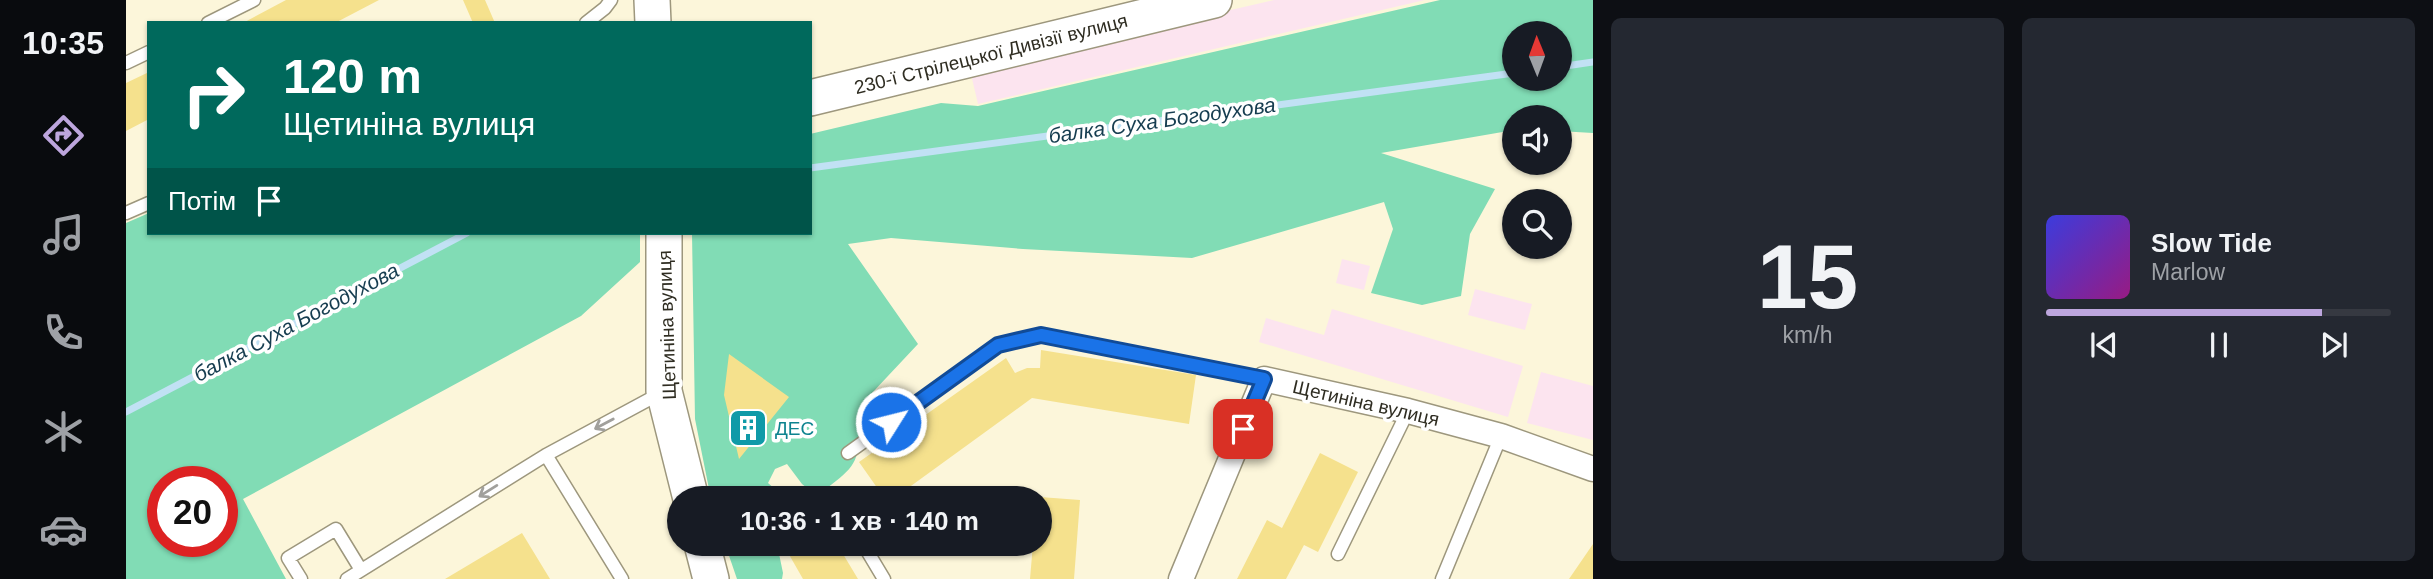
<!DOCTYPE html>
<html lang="uk">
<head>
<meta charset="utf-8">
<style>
	body { margin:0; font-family:Arial,sans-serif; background:#242831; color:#f1f3f6; height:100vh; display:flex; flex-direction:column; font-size:26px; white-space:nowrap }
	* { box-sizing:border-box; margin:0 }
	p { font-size:23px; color:#9ea1a6 }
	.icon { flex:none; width:38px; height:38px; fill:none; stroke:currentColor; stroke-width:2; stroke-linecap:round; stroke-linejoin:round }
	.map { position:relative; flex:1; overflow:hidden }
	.drawer { display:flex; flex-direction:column; gap:18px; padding:18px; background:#0d0f14; width:840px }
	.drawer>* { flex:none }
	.hud { position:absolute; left:21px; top:21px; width:665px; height:214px; border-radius:0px; box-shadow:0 2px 5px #0004; background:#00695c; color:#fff; overflow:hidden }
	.needle { width:46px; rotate:359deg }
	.tools { position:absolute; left:1376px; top:21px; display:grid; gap:14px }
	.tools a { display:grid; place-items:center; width:70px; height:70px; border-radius:50%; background:#171b24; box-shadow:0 2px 5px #0004; font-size:35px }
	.speed { position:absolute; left:21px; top:466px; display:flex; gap:14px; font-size:35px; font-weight:700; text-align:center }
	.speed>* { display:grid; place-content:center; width:91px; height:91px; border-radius:50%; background:#171b24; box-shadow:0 2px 5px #0004; line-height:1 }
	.speed .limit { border:10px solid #d22; background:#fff; color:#111 }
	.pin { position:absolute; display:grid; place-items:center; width:60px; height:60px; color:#fff; margin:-30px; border-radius:14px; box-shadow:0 4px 10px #0006 }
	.me { position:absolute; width:77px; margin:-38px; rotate:54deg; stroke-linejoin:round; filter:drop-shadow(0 0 5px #0008) }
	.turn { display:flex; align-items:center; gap:24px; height:147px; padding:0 21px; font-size:32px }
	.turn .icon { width:91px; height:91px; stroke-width:2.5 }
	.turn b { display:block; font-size:49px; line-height:60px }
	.then { display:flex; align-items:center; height:66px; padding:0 21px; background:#0003; gap:14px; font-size:26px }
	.drawer .card { flex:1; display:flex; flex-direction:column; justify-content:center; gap:10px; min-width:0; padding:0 24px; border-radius:10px; background:#242831 }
	.drawer .dial { align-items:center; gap:0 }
	.dial b { font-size:91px; line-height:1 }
	.song { display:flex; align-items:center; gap:21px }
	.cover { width:84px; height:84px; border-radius:10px; background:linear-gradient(135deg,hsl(240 70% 55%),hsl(310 70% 35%)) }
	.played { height:7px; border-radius:4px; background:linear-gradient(90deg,#bda6dd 80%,#363941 80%) }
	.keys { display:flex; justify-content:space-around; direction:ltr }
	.drawer .tiles { flex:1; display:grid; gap:18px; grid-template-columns:repeat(2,1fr) }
	.trip { position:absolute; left:541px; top:486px; width:385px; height:70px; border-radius:35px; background:#171b24; box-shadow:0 2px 5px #0004; font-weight:700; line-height:70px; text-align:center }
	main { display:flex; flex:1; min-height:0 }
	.dock { display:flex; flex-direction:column; width:126px; justify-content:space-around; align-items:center; background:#090b0e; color:#9ea1a6 }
	.dock .icon { width:49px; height:49px }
	.dock .selected { color:#bda6dd }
	.dock b { font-size:32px; color:#f1f3f6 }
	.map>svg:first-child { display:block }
</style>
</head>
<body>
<main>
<nav class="dock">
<b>10:35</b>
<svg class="icon selected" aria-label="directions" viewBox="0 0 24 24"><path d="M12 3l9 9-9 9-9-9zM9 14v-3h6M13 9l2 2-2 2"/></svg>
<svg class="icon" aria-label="music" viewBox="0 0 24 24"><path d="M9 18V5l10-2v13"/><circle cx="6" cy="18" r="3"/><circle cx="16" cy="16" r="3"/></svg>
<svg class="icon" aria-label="phone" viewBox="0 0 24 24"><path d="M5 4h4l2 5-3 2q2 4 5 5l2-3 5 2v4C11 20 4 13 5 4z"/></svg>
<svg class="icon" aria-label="climate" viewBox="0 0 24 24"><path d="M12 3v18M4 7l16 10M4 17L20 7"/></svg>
<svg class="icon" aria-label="car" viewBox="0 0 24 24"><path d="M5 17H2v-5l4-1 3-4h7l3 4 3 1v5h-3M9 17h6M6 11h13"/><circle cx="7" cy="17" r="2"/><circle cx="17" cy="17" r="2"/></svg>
</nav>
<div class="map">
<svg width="1467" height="579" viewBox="0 0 1467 579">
	<rect width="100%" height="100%" fill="#fcf6da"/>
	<path fill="#fce4ef" d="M 1148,0 L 1299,0 L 852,104 L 844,70 Z
		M 1216,259 L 1244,266 L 1238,290 L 1210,283 Z
		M 1349,289 L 1406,304 L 1399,330 L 1342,315 Z
		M 1206,309 L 1397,366 L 1382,417 L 1133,342 L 1140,318 L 1198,335 Z
		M 1415,372 L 1467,386 L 1467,440 L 1401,423 Z"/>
	<path fill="#81dcb5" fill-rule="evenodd" d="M 1314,0 L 1467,0 L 1467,133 L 1433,131 L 1433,117 L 1388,117 L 1388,130 L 1255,153 L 1369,189 L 1344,234 L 1335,296 L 1296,305 L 1245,293 L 1267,229 L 1258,202 L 1066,258 L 897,249 L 765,238 L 722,244 L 792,344 L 746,393 L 747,408 L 732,422 C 736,468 724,469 691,496 L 676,484 L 661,464 L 649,469 L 642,483 L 657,496 L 657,499 L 585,499 L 569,419 L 566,233 L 684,233 L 684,134 L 815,103 L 852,106 ZM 1388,33 L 1433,33 L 1433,79 L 1388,79 Z
		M 23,213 L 23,233 L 514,233 L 514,262 L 455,316 L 117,499 L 160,579 L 0,579 L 0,223 ZM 96,481 L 96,541 L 37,541 L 37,481 Z
		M 599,544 L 651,544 L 657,573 L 656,579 L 611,579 Z"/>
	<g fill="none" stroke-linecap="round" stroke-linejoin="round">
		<path stroke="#c1e1f4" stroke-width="7" d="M 1433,67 L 1467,62
			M 684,168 L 1388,73
			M 0,412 L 341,233"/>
	</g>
	<path fill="#f5e18d" d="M 160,0 L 253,0 L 209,23 L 117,23 Z
		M 337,0 L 359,0 L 369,23 L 347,23 Z
		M 23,72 L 23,119 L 0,131 L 0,83 Z
		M 915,350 L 1070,375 L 1063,424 L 906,398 L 767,499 L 759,499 L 733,462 L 880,358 L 889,373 L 901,368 L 914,368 Z
		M 603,354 L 663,397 L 613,459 L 598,395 Z
		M 1194,453 L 1232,472 L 1192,552 L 1178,545 L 1160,579 L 1111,579 L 1141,520 L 1156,528 Z
		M 914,497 L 954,500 L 948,579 L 904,579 L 907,544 L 914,544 Z
		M 396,533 L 424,579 L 319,579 Z
		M 657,544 L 711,544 L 732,579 L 677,579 Z
		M 1467,544 L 1467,579 L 1443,579 Z"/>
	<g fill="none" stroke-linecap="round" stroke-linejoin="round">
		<defs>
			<path id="lane" d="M 82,23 L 128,0
				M 460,23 L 479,8 L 485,0
				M 0,63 L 23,52
				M 0,213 L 23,203
				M 722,453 L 872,345 L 915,335 L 1138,379
				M 737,544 L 758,579
				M 1212,554 L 1282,411
				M 175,579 L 162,558 L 210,529 L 235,570
				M 221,579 L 420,455
				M 496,579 L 420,455 L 535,393
				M 1316,579 L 1375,436"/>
			<path id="street" d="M 1055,579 L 1138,379 L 1282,411 L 1375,436 L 1467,469"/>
			<path id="secondary" d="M 526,0 L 527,23
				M 684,98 L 1088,0
				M 538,233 L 538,391 L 565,499
				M 576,544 L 585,579"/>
		</defs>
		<use href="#lane" stroke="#9d977d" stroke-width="15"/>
		<use href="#street" stroke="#9d977d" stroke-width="27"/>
		<use href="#secondary" stroke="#9d977d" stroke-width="38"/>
		<use href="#lane" stroke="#fff" stroke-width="12"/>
		<use href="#street" stroke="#fff" stroke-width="24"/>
		<use href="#secondary" stroke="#fff" stroke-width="35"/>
	</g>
	<defs><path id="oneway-shaft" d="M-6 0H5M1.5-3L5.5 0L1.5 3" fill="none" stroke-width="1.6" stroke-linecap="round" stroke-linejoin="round" transform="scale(1.75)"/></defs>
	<g stroke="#a1a09c">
		<use href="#oneway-shaft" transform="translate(478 424) rotate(152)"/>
		<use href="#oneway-shaft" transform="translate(362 491) rotate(148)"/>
	</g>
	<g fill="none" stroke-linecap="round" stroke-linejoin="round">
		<defs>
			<path id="route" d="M 765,422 L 872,345 L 915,335 L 1138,379 L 1117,429"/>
		</defs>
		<use href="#route" stroke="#114b97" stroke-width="18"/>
		<use href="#route" stroke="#1a73e8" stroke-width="12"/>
	</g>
	<defs>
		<symbol id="building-square" viewBox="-11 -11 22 22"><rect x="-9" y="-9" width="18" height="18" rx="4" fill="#0f9aa8" stroke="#fff"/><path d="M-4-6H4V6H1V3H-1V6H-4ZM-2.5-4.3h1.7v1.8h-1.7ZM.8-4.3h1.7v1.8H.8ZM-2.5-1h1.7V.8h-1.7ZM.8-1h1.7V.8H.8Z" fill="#fff"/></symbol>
	</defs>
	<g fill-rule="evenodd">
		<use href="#building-square" x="600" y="406" width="44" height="44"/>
	</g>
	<g text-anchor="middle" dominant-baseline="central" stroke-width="7" stroke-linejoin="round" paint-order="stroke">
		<g font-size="19" fill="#2f2d22" stroke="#fff">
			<text transform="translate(865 54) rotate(-14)">230-ї Стрілецької Дивізії вулиця</text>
			<text transform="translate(541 325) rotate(-92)">Щетиніна вулиця</text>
			<text transform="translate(1240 403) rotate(13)">Щетиніна вулиця</text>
		</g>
		<g font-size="19" fill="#0d838f" stroke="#fff" text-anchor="start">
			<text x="649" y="428">ДЕС</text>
		</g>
		<g font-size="21" font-style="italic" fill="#163d50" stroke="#fff">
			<text transform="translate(1036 120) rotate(-8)">балка Суха Богодухова</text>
			<text transform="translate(170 322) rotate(-28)">балка Суха Богодухова</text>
		</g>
	</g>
</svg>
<div class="tools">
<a><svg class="needle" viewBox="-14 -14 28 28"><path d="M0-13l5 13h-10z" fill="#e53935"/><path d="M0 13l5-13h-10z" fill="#9ea1a6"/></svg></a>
<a><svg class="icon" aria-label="sound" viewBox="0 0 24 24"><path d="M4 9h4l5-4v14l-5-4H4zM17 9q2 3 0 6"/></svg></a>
<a><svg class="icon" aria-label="search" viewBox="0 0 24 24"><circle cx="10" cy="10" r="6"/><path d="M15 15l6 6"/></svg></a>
</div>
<div class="speed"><div class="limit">20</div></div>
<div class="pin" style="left:1117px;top:429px;background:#d93025"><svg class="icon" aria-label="arrive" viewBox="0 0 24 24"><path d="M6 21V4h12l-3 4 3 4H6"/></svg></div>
<svg class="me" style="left:765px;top:422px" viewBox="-20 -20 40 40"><circle r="17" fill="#1a73e8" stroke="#fff" stroke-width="3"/><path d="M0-11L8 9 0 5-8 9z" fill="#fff"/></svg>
<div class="trip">10:36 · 1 хв · 140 m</div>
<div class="hud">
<div class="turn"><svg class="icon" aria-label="right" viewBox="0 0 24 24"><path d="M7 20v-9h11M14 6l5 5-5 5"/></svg><div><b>120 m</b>Щетиніна вулиця</div></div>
<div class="then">Потім<svg class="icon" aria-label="arrive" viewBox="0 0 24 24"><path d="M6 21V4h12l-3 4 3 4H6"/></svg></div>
</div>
</div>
<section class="drawer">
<div class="tiles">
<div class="card dial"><b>15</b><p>km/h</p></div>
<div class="card">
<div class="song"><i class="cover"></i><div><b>Slow Tide</b><p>Marlow</p></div></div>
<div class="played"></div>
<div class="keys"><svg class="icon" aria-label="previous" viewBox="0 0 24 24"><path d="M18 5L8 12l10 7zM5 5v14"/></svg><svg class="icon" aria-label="pause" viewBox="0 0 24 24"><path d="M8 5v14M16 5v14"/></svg><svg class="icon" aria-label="next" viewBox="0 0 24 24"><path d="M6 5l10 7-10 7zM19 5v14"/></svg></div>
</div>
</div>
</section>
</main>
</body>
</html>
